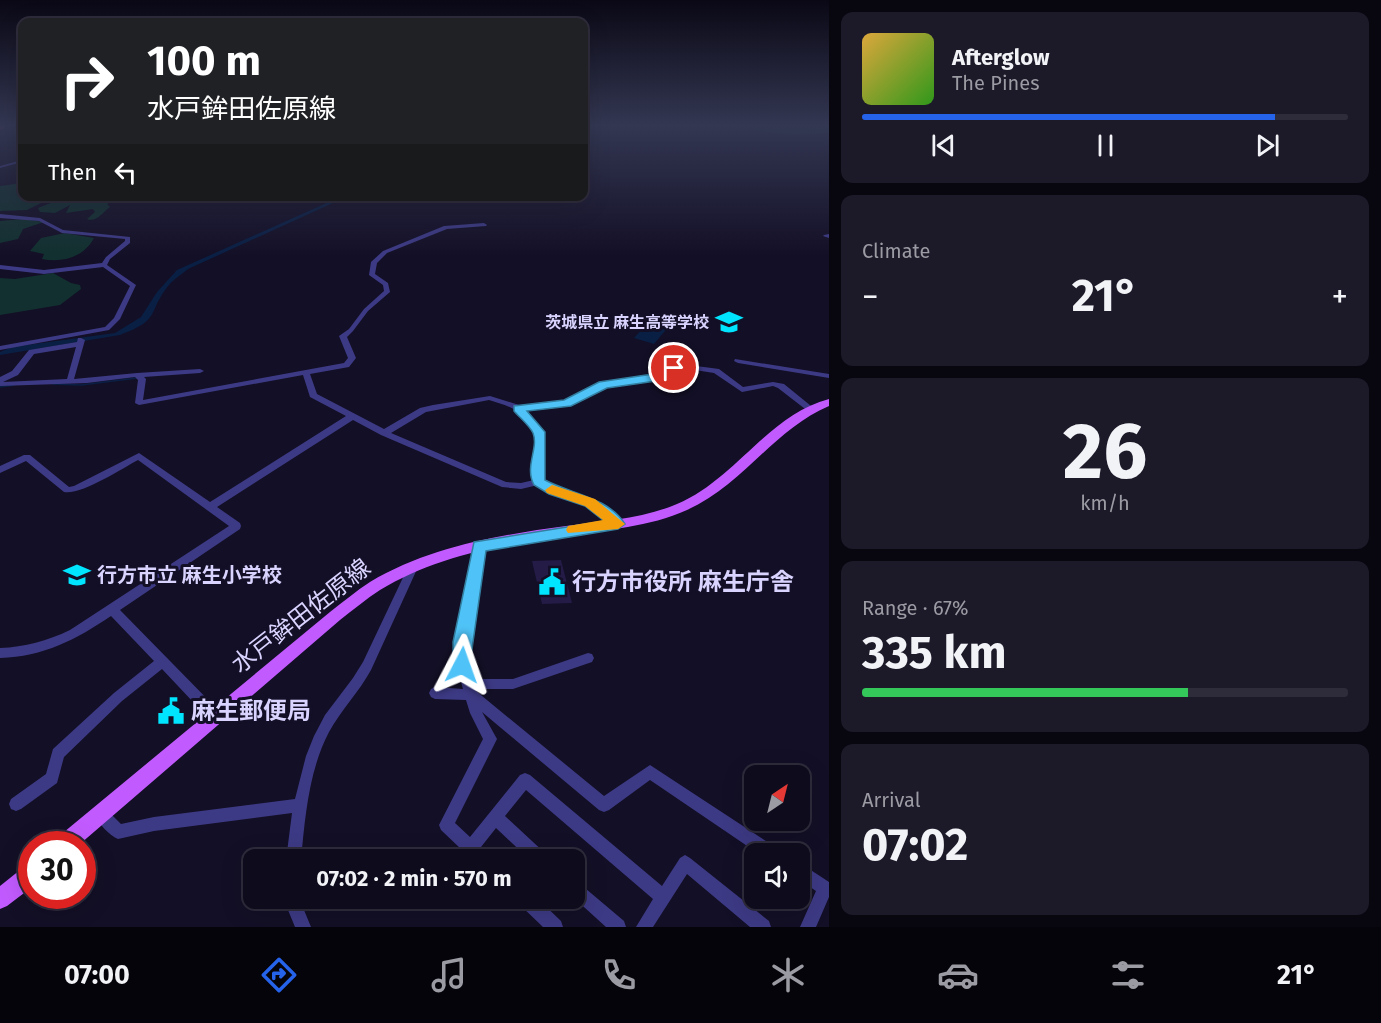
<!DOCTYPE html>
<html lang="en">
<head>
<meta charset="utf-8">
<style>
	body { margin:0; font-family:"Fira Sans","Noto Sans JP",sans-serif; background:#1c1929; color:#f1f3f6; height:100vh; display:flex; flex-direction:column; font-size:22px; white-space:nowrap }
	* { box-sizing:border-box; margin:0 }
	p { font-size:20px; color:#9b9ba3 }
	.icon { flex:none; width:33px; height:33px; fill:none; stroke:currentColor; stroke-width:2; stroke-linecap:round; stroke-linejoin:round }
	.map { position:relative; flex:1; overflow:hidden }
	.drawer { display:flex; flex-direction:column; gap:12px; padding:12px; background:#08060f; width:552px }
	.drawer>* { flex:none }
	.hud { position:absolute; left:18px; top:18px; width:570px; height:183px; border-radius:12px; box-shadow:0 6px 24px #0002,0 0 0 2px #2e2b3b; background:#202124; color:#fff; overflow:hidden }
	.needle { width:39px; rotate:35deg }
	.fabs { position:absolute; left:744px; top:765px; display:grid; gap:12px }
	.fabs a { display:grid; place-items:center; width:66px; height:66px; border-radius:12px; background:#0e0b1c; box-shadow:0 6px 24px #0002,0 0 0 2px #2e2b3b; font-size:30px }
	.speed { position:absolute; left:18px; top:831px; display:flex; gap:12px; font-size:30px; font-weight:700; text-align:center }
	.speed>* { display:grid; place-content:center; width:78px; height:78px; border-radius:50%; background:#0e0b1c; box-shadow:0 6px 24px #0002,0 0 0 2px #2e2b3b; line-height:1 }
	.speed .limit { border:9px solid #d22; background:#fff; color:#111 }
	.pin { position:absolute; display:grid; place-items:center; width:51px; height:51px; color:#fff; margin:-26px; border:3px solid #fff; border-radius:50%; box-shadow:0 2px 6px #0007 }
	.me { position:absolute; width:66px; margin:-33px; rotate:4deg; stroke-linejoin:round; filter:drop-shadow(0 0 4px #0008) }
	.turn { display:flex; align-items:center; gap:21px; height:126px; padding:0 30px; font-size:27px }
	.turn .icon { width:78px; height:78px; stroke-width:2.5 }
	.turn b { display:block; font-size:42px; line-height:51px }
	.then { display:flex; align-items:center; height:57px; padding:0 30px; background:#0003; gap:12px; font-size:22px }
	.big { font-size:45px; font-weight:700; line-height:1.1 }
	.drawer .card { flex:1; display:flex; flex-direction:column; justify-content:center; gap:9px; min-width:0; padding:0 21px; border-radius:12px; background:#1c1929 }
	.drawer .dial { align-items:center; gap:0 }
	.dial b { font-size:78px; line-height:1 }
	.song { display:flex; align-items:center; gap:18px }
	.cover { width:72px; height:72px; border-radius:9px; background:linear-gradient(135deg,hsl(40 70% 55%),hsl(110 70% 35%)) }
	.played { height:6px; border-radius:3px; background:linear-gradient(90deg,#2563eb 85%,#2e2b3b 85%) }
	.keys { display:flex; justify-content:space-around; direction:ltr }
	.heat { display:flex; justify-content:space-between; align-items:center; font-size:33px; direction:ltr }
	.charge { height:9px; border-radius:4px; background:linear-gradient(90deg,#34c759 67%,#2e2b3b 0) }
	.trip { position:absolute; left:243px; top:849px; width:342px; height:60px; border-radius:12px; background:#0e0b1c; box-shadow:0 6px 24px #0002,0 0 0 2px #2e2b3b; font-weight:700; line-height:60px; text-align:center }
	.tabs { display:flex; height:96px; justify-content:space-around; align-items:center; background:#06040b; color:#9b9ba3 }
	.tabs .icon { width:42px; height:42px }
	.tabs .on { color:#2563eb }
	.tabs b { font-size:27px; color:#f1f3f6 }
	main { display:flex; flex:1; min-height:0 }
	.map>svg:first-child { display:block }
</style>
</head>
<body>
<main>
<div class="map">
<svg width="829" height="927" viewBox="0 0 829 927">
	<rect width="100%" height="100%" fill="#130f26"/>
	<path fill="#12302f" d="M 733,126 L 829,126 L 829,132 C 796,138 766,133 733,126 Z
		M 22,183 L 22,196 L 47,198 L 45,201 L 27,210 L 0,211 L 0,186 Z
		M 57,197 L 101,197 L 115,200 L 107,204 L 110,207 C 103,212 96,223 87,219 L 95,212 L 93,209 L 66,213 L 70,205 L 55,213 L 40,212 L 38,208 L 56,201 Z
		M 23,219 L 44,222 L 23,229 L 18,239 L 0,243 L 0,221 Z
		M 65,233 L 94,238 C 84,257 63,263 42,259 L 44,254 L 30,251 L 41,238 Z
		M 53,273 L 71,283 L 80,285 L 81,289 L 60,305 L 0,315 L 0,278 L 15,279 Z"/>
	<path fill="#0a1f44" d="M 340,197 L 346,197 L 188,269 C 182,274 174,279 169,285 C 146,313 163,319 120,335 L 0,355 L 0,352 L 12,347 L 115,333 L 141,317 L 157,292 L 177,270 Z
		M 651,319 L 670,325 L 654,344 L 634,338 Z"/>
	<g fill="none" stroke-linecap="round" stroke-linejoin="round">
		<path stroke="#0a1f44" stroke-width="1.5" d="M 53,384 L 81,385 L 137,378
			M 0,387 L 14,385"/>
	</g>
	<path fill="#241b47" d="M 561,560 L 572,603 L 542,604 L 532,561 Z"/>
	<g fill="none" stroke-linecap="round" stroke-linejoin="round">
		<path fill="#3d3a85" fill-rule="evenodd" d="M 22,160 L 22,162 L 0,168 L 0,166 Z
			M 0,214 L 40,218 L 63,230 L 130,237 L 130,243 L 110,259 L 107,265 L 136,285 L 120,319 L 109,330 L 0,350 L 0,346 L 105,327 L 114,318 L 130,286 L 103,267 L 44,274 L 0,269 L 0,265 L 44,270 L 102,263 L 106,257 L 125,241 L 125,239 L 62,233 L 39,221 L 0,218 Z
			M 484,223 L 487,225 L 486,226 L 447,229 L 387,253 L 377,263 L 375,274 L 388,283 L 390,292 L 368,311 L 353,331 L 347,337 L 356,358 L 349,367 L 310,374 L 317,394 L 384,429 L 420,408 L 433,405 L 490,396 L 519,405 L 565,402 L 601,383 L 653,375 L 681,364 L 719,369 L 743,387 L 773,382 L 784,384 L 816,410 L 812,412 L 809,412 L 778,388 L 773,386 L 742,392 L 714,373 L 682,368 L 655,379 L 606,387 L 570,406 L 524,410 L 536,423 L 543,434 L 544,481 L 557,489 L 593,500 L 622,522 L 623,524 L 622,526 L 614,526 L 587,504 L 551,493 L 538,485 L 521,489 L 502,487 L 381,435 L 353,420 L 217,507 L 240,523 L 241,526 L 240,529 L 120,610 L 221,713 L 222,717 L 221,721 L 216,723 L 211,721 L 162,669 L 122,701 L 64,757 L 57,783 L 21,809 L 16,811 L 11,809 L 9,804 L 11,799 L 46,774 L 53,749 L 114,693 L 154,661 L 111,616 C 77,639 43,657 0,658 L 0,648 C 25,647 47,641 70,630 L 229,526 L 138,460 C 121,469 82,495 64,492 L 26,461 L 0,473 L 0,466 L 24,455 L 30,455 L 69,487 L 74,486 L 139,453 L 210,502 L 346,416 L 310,397 L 303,375 L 139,405 L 135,403 L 138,380 L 135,377 L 87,383 L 0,386 L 0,377 L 12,371 L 29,350 L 77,342 L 78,338 L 81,338 L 85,340 L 74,379 L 137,373 L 200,369 L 204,371 L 200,373 L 144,377 L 146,379 L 143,400 L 344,363 L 348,358 L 339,336 L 349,329 L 364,309 L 384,291 L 383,285 L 369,275 L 371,262 L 383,251 L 444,226 ZM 76,347 L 67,379 L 3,382 L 18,375 L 34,354 ZM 489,400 C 497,403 509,405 516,411 C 543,432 533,450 534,480 L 521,483 L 506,482 L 391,433 L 426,412 Z
			M 829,234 L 829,238 L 823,236 L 824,235 Z
			M 735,359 L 829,374 L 829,378 L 738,363 L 734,361 Z
			M 479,542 L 483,543 L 484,546 L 474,622 L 468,642 L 468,665 L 472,679 L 513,679 L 588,653 L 592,654 L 594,658 L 592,662 L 513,689 L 475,689 L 476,691 L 604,796 L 650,765 L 778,849 L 780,854 L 759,854 L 650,780 L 609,810 L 604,812 L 599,810 L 482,712 L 497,739 L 455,823 L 470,837 L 520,775 L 525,773 L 530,775 L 662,886 L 680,858 L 685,855 L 690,858 L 769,921 L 771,927 L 750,927 L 687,874 L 653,927 L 636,927 L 653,899 L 526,790 L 505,816 L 547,855 L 549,860 L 530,860 L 496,828 L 481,847 L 489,855 L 491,860 L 454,860 L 461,849 L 441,830 L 439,825 L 483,739 L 470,713 L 466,700 L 435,699 L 431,697 L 429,693 L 431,689 L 435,687 L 463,689 L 456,665 L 456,642 L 462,622 L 474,546 L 475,543 Z
			M 413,563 L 417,564 L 418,567 L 371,670 C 359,692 341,710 329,732 C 309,770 305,817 301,860 L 286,860 L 292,813 L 154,831 L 118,839 C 109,835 98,823 94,814 L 96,809 L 101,807 L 106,809 L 121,824 L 154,817 L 295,799 L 306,756 L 314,736 L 325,715 L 353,678 L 363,662 L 408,567 L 409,564 Z
			M 800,863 L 829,882 L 829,897 L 816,927 L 800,927 L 816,891 L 800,880 Z
			M 574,880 L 579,883 L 624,921 L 626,927 L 606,927 L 574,898 Z
			M 286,898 L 302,898 L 304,910 L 311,927 L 295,927 L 288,910 Z
			M 517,898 L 537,898 L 561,921 L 563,927 L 543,927 L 519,904 Z"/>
		<path fill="#c25bff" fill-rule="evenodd" d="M 829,399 L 829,406 C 773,430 742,486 687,510 C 649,527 607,530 567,535 C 503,544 436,556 380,590 C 366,599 353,610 340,620 L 80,844 L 55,844 L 58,837 L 330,612 C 343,602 356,591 370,582 C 429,547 499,535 566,526 C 603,521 642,519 677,504 C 735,480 768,415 829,399 Z
			M 32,863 L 32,887 L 7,906 L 0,909 L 0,886 L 25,866 Z"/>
		<path fill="#ff4fa3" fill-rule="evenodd" d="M 0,126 L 7,126 L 0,130 Z"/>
	</g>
	<linearGradient id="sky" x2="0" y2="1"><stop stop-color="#0a0815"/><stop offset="0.49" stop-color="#333752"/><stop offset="1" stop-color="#333752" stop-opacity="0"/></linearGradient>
	<rect width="829" height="256" fill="url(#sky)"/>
	<path fill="#4fc3f7" stroke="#337fa1" stroke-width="1.5" d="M 674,364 L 678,365 L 678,370 L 656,381 L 607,388 L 571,406 L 527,411 L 545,432 L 545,480 C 571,494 608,497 625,524 L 618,529 L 486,551 L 469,670 L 462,673 L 456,670 L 453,665 L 453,642 L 474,542 L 604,521 L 585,506 L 549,494 L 534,485 C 524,467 539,448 533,433 C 529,425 519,417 514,411 L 514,406 L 564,400 L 599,382 L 653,374 Z"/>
	<path fill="#f59e0b" d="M 552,485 L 595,499 L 625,524 L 618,529 L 568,533 L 566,530 L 568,526 L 603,520 L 585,506 L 547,493 L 545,490 Z"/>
	<defs>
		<symbol id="school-bare" viewBox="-9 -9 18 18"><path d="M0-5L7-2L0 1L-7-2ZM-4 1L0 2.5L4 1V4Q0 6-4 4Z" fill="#00e5ff" stroke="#130f26" stroke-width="2.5" paint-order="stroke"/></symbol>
		<symbol id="civic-bare" viewBox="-9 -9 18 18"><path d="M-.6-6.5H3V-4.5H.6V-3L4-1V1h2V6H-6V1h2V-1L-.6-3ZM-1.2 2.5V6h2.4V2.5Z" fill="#00e5ff" stroke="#130f26" stroke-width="2.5" paint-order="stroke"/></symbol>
	</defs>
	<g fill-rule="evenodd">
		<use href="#school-bare" x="710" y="303" width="38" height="38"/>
		<use href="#school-bare" x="58" y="556" width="38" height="38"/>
		<use href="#civic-bare" x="533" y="563" width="38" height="38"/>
		<use href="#civic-bare" x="152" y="692" width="38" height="38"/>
	</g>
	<g text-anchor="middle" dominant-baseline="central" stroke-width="6" stroke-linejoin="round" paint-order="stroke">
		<g font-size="16" font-weight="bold" fill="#d9d4ff" stroke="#130f26" text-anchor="end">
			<text x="709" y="322">茨城県立 麻生高等学校</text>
		</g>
		<g font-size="20" font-weight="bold" fill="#d9d4ff" stroke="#130f26" text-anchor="start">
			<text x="97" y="575">行方市立 麻生小学校</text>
		</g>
		<g font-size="24" font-weight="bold" fill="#d9d4ff" stroke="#130f26" text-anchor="start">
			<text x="572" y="582">行方市役所 麻生庁舎</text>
			<text x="191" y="711">麻生郵便局</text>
		</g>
		<g font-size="24" fill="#d9d4ff" stroke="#130f26">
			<text transform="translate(301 616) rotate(-38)">水戸鉾田佐原線</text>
		</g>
	</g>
</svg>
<div class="fabs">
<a><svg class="needle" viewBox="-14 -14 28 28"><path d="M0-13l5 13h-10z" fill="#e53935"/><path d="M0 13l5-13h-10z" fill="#9b9ba3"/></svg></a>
<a><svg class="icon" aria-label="sound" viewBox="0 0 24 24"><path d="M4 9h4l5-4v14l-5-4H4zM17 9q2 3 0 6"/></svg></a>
</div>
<div class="speed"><div class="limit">30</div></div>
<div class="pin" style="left:674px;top:368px;background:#d93025"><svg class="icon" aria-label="arrive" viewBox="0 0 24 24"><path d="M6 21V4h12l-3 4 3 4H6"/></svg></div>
<svg class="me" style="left:462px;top:665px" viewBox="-20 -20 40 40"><path d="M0-17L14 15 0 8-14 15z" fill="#4fc3f7" stroke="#fff" stroke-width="4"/></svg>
<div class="trip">07:02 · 2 min · 570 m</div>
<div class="hud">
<div class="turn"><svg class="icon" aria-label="right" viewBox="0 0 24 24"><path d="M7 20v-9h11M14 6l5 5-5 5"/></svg><div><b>100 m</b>水戸鉾田佐原線</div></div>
<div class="then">Then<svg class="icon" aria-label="left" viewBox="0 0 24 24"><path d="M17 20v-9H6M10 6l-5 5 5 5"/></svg></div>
</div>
</div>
<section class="drawer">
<div class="card">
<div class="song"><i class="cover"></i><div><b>Afterglow</b><p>The Pines</p></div></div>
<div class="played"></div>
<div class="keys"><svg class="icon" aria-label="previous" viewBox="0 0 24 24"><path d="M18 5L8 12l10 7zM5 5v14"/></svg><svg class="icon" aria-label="pause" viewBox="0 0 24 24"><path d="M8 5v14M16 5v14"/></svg><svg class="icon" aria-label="next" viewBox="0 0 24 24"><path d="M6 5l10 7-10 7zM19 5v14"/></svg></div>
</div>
<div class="card"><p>Climate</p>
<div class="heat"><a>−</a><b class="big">21°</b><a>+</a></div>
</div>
<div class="card dial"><b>26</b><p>km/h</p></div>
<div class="card"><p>Range · 67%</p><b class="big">335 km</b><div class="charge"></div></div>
<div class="card"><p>Arrival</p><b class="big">07:02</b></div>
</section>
</main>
<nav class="tabs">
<b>07:00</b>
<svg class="icon on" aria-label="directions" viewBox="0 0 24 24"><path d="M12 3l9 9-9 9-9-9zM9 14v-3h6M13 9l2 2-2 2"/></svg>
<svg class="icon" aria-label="music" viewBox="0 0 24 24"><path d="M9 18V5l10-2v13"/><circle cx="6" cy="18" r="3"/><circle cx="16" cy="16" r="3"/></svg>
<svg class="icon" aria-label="phone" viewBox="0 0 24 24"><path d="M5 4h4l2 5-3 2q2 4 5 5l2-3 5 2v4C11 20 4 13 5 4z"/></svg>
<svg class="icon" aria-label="climate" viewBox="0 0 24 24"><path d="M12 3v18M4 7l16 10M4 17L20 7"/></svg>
<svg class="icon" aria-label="car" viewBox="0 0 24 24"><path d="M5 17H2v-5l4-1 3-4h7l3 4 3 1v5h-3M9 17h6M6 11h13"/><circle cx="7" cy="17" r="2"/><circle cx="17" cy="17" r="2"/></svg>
<svg class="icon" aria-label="filters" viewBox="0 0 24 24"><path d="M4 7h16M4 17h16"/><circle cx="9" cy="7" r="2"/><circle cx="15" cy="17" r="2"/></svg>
<b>21°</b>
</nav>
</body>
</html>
